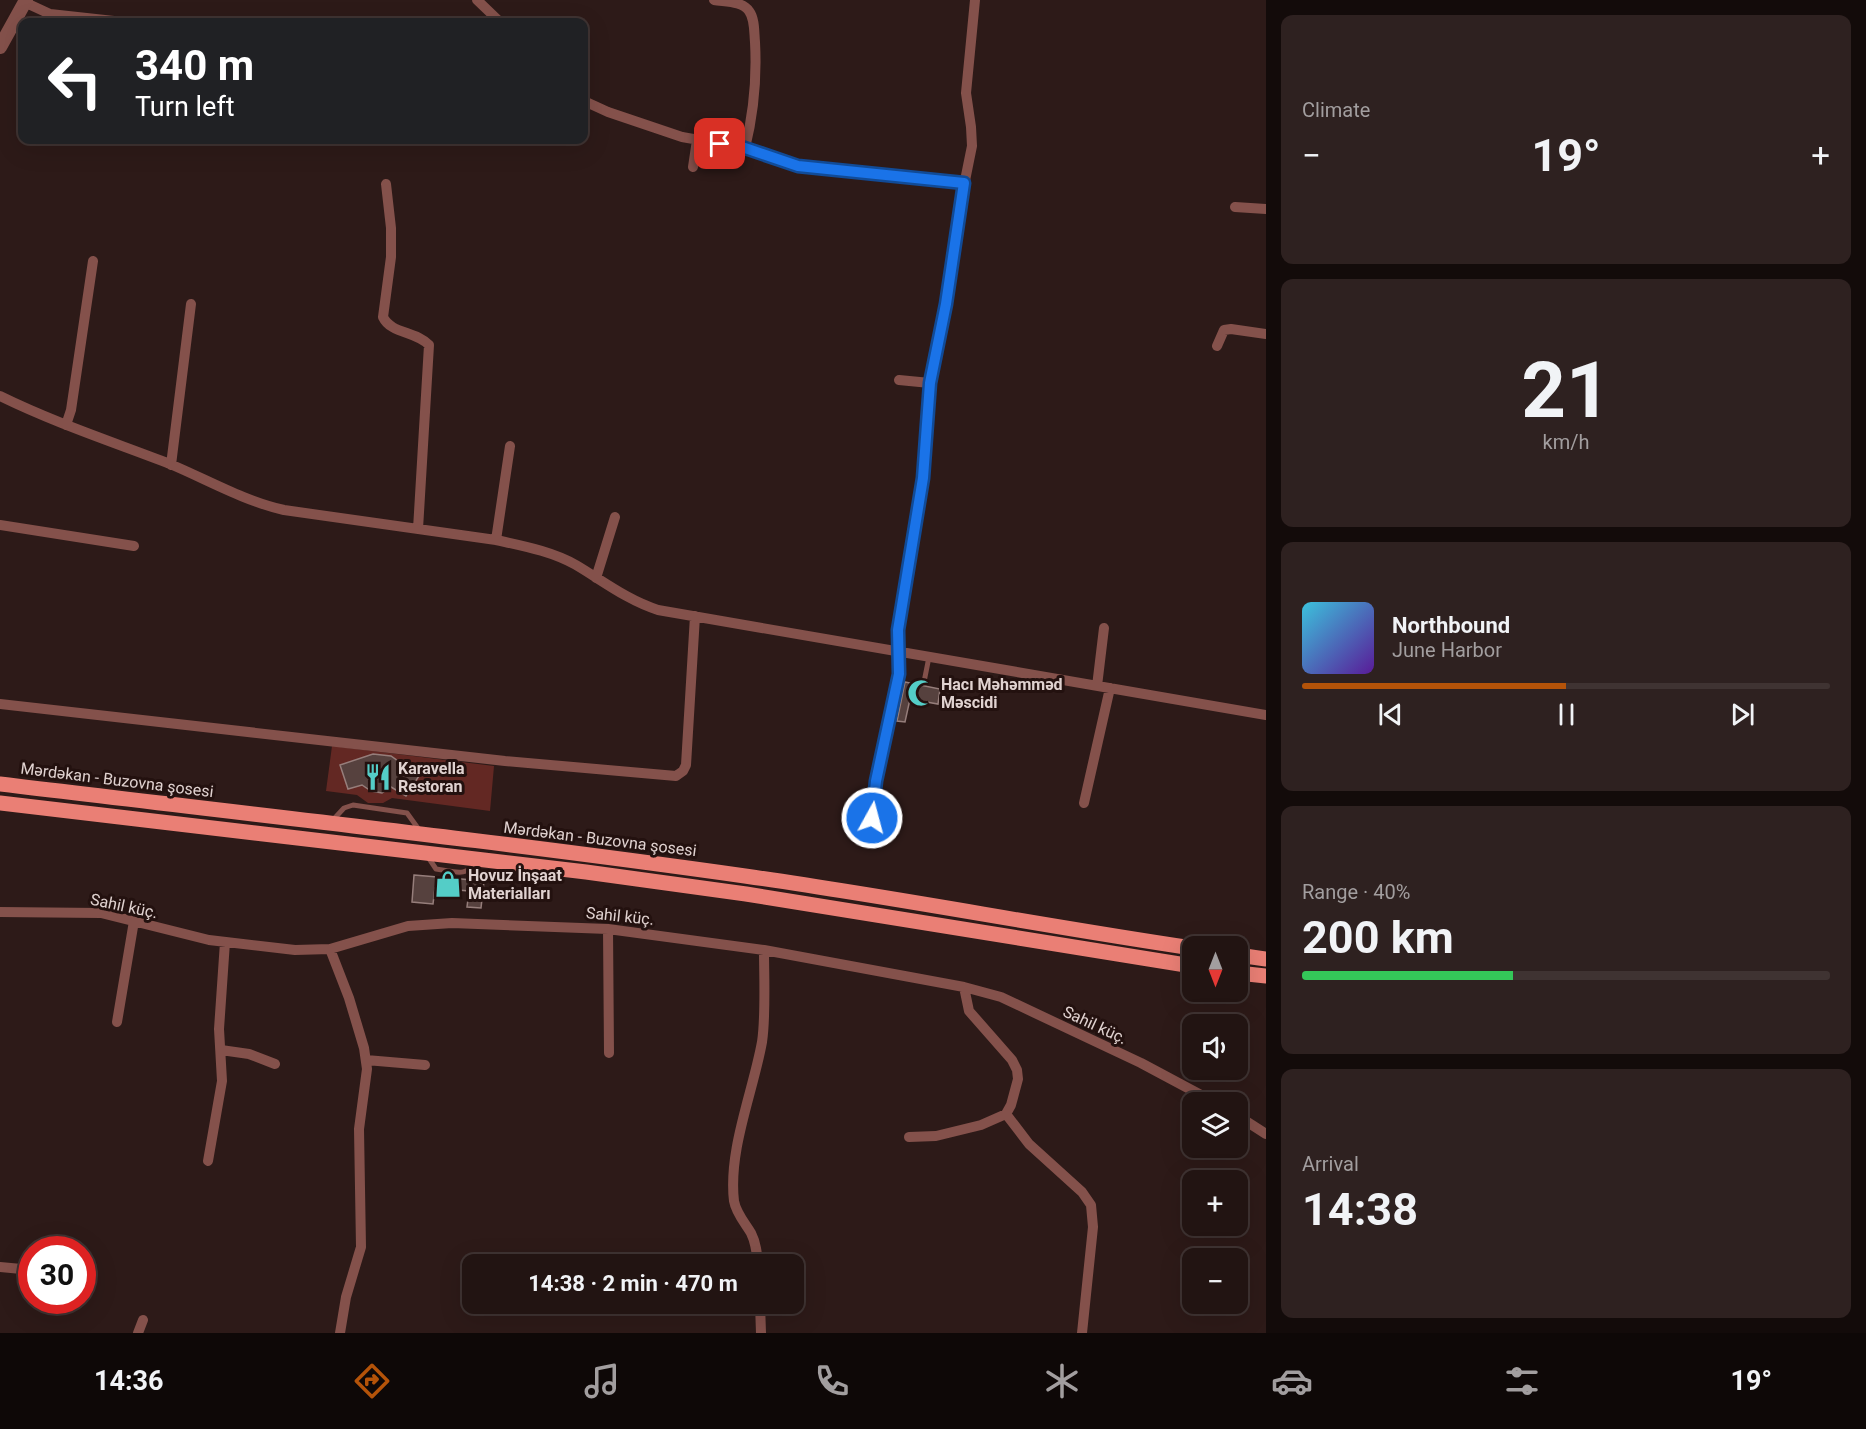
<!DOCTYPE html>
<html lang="en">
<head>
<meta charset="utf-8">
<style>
	body { margin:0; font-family:Roboto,sans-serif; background:#2e2120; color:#f1f3f6; height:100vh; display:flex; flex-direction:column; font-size:22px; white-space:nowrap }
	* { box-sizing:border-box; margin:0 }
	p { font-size:20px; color:#a29e9f }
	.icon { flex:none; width:33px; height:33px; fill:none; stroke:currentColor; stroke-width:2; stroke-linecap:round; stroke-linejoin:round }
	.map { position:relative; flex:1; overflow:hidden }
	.drawer { display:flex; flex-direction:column; gap:15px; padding:15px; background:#130b0a; width:600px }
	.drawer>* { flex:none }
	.top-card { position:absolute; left:18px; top:18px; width:570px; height:126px; border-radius:12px; box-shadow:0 6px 24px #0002,0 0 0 2px #3f3332; background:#202124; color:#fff; overflow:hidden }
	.needle { width:39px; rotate:180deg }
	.controls { position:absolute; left:1182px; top:936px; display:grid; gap:12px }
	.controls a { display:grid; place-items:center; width:66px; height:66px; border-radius:12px; background:#221412; box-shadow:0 6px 24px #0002,0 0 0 2px #3f3332; font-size:30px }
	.speed { position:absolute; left:18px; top:1236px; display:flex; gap:12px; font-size:30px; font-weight:700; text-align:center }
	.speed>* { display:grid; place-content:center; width:78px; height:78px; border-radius:50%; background:#221412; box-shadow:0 6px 24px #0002,0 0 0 2px #3f3332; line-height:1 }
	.speed .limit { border:9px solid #d22; background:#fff; color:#111 }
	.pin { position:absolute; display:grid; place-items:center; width:51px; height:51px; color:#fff; margin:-26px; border-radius:12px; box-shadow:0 3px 9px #0006 }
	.me { position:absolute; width:66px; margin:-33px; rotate:7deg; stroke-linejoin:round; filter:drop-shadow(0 0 4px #0008) }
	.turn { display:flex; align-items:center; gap:21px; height:126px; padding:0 18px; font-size:27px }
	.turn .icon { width:78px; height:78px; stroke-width:2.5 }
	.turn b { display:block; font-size:42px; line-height:51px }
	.big { font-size:45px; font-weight:700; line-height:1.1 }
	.drawer .widget { flex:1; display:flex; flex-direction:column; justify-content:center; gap:9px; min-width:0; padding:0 21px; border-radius:12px; background:#2e2120 }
	.drawer .dial { align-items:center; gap:0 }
	.dial b { font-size:78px; line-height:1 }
	.song { display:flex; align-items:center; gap:18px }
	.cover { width:72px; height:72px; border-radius:9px; background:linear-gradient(135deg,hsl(190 70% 55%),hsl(270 70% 35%)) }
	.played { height:6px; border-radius:3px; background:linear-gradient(90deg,#b45309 50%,#3f3332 50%) }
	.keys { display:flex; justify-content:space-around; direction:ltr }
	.heat { display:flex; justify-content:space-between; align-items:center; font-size:33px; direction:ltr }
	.charge { height:9px; border-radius:4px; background:linear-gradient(90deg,#34c759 40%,#3f3332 0) }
	.trip { position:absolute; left:462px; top:1254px; width:342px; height:60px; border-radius:12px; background:#221412; box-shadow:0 6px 24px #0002,0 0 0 2px #3f3332; font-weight:700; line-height:60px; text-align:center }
	.tab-bar { display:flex; height:96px; justify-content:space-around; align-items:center; background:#0e0807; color:#a29e9f }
	.tab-bar .icon { width:42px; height:42px }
	.tab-bar .selected { color:#b45309 }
	.tab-bar b { font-size:27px; color:#f1f3f6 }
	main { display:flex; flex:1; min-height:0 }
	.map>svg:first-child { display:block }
</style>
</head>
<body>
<main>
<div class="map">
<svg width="1266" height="1333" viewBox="0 0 1266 1333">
	<rect width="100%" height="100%" fill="#2d1a18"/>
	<path fill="#632823" d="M 332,746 L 494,766 L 490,811 L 392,798 L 383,803 L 368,803 L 357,795 L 326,791 Z"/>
	<path fill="#56413e" stroke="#967e7b" stroke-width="1.5" d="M 905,682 L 940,689 L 938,704 L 910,699 L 905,722 L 897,721 Z
		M 373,754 L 391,756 L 419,776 L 406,796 L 391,787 L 382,793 L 371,791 L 362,785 L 348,789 L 340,765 Z
		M 414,875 L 484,881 L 481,908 L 467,907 L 469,891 L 435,888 L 433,904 L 412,902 Z"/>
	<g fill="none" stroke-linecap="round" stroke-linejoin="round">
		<path stroke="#6e5d5b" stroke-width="2" stroke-dasharray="3 4.5" stroke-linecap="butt" d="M 1200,937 L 1233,941"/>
		<path stroke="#84514b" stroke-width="5" d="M 924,682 L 929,657
			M 332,821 L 344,808 L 353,805 L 407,813 L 420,831
			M 428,857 L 436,869 C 458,872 462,877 481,862"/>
		<path stroke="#84514b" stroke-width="10" d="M 477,0 L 500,22
			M 714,0 C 725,2 742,1 749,11 C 755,19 754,32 755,42 C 757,79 754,112 745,148
			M 24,2 L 50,14 L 123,22
			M 584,101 L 608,112 L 682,137 L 745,148 L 798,166 L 964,183
			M 693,167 L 697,140
			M 386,184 L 391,228 L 391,257 L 383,317 C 391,334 416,331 429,345 L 418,529
			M 1235,207 L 1266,209
			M 1217,346 L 1224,330 L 1231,329 L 1266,334
			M 899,380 L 930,383
			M 0,396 C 55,423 113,442 170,464 C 208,480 244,501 284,510 L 496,540 C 523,546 551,551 576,565 C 603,581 627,600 658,610 L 1266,715
			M 66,425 L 71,410 L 93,261
			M 171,465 L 191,304
			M 0,525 L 134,546
			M 496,540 L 510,446
			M 596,578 L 615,517
			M 1097,686 L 1104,628
			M 0,704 L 505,761 L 676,776 L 683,771 L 686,765 L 695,616
			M 1084,803 L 1110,688
			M 872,818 L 876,781 L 899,674 L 898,630 L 923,478 L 930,383 L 946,304 L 958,215 L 972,146 L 971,127 L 966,93 L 975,0
			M 0,912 L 101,913 L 209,940 L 295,950 L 330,949 L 408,926 L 452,923 L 608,929 L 764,950 L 964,987 L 1001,997 L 1141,1063 L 1214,1102
			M 608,929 L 609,1053
			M 330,949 L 349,998 L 364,1048 L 367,1069 L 359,1129 L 361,1247 L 346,1297 L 340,1333
			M 117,1022 L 134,921
			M 221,1050 L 249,1054 L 275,1064
			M 366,1060 L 425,1065
			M 1006,1114 L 1029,1144 L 1082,1192 L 1091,1205 L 1093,1227 L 1082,1333
			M 1238,1116 L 1266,1134
			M 909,1137 L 936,1136 L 981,1125 L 1006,1114 L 1011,1105 L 1018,1079 L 1017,1070 L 1012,1060 L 969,1011 L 964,987
			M 208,1161 L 222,1081 L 219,1029 L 225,942
			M 758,1264 C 757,1253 756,1243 751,1233 C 745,1223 736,1213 734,1201 C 728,1150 753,1092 762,1042 C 766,1016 764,978 764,950
			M 0,1267 L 32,1270
			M 760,1304 L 761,1333
			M 138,1333 L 143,1320"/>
		<path stroke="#84514b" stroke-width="14" d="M 0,47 L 26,0"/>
		<path stroke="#ea7f75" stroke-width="15" d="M 0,784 C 248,814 497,841 745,876 C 894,897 1043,926 1192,948
			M 0,803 L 586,872 L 746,894 L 1192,966
			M 1238,955 L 1266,959
			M 1238,973 L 1266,976"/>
	</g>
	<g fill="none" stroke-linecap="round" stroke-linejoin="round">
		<defs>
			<path id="route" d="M 720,144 L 745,148 L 798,166 L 964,183 L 946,304 L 930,383 L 923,478 L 898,630 L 899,674 L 876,781 L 872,818"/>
		</defs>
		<use href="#route" stroke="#114b97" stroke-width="15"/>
		<use href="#route" stroke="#1a73e8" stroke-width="10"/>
	</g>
	<defs>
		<symbol id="mosque-bare" viewBox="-9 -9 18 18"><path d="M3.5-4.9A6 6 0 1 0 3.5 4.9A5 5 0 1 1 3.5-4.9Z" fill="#54cdc7" stroke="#23110f" stroke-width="2.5" paint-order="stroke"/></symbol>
		<symbol id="restaurant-bare" viewBox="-9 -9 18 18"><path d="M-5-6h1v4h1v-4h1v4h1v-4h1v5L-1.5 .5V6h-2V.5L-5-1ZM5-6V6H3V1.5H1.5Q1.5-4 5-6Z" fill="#54cdc7" stroke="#23110f" stroke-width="2.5" paint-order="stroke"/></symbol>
		<symbol id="shop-bare" viewBox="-9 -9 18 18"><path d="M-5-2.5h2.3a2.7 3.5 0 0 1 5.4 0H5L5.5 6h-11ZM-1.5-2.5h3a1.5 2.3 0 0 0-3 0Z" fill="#54cdc7" stroke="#23110f" stroke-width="2.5" paint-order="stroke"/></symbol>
	</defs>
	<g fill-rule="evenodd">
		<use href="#mosque-bare" x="902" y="674" width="38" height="38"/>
		<use href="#restaurant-bare" x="359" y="758" width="38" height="38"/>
		<use href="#shop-bare" x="429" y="865" width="38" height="38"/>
	</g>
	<g text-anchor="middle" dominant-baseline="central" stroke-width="6" stroke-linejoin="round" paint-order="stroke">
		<g font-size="16" font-weight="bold" fill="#e0d2d0" stroke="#23110f" text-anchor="start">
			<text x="941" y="684">Hacı Məhəmməd<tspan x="941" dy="18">Məscidi</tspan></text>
			<text x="398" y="768">Karavella<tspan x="398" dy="18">Restoran</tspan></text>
			<text x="468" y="875">Hovuz İnşaat<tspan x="468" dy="18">Materialları</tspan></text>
		</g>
		<g font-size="16" fill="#e0d2d0" stroke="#23110f">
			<text transform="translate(117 780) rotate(7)">Mərdəkan - Buzovna şosesi</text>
			<text transform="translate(600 839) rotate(7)">Mərdəkan - Buzovna şosesi</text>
			<text transform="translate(124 906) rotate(12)">Sahil küç.</text>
			<text transform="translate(620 916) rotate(6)">Sahil küç.</text>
			<text transform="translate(1095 1025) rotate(25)">Sahil küç.</text>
		</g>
	</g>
</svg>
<div class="controls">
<a><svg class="needle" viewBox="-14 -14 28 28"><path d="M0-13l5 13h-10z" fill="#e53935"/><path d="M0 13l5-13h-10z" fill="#a29e9f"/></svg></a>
<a><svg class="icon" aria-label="sound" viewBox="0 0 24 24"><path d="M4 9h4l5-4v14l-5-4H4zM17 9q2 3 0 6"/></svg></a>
<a><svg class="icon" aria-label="layers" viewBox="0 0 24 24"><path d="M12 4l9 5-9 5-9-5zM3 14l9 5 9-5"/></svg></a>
<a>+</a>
<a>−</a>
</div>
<div class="speed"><div class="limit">30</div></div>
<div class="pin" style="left:720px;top:144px;background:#d93025"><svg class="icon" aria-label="arrive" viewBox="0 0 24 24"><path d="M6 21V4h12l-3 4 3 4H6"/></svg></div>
<svg class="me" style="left:872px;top:818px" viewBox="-20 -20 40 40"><circle r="17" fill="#1a73e8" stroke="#fff" stroke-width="3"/><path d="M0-11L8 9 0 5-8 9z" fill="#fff"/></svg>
<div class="trip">14:38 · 2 min · 470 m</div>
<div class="top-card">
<div class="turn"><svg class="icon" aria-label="left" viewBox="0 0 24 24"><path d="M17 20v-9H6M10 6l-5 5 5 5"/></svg><div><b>340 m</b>Turn left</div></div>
</div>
</div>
<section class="drawer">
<div class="widget"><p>Climate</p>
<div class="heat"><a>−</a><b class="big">19°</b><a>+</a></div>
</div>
<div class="widget dial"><b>21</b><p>km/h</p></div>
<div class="widget">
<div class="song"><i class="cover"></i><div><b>Northbound</b><p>June Harbor</p></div></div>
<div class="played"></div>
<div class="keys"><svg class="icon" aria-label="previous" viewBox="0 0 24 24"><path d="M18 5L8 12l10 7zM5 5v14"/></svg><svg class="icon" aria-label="pause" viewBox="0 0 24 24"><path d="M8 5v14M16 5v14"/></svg><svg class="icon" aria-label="next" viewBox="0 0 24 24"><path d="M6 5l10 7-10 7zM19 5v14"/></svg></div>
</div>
<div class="widget"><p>Range · 40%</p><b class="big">200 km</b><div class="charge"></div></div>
<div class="widget"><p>Arrival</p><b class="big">14:38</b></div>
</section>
</main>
<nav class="tab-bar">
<b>14:36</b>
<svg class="icon selected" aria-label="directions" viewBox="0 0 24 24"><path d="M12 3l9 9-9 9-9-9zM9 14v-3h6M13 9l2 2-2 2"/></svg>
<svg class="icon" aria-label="music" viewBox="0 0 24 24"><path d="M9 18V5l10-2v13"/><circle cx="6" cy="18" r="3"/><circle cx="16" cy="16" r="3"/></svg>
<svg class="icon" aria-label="phone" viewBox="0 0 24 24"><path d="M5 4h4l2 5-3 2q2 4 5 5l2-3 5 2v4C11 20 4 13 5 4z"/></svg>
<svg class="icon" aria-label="climate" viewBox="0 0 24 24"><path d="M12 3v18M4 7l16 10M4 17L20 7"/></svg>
<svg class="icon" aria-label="car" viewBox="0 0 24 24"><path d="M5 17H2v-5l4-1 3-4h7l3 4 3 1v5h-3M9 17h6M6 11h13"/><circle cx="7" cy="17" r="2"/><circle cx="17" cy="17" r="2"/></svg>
<svg class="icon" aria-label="filters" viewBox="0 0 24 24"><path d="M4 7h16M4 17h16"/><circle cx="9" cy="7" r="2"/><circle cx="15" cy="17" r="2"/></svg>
<b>19°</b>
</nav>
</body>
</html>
